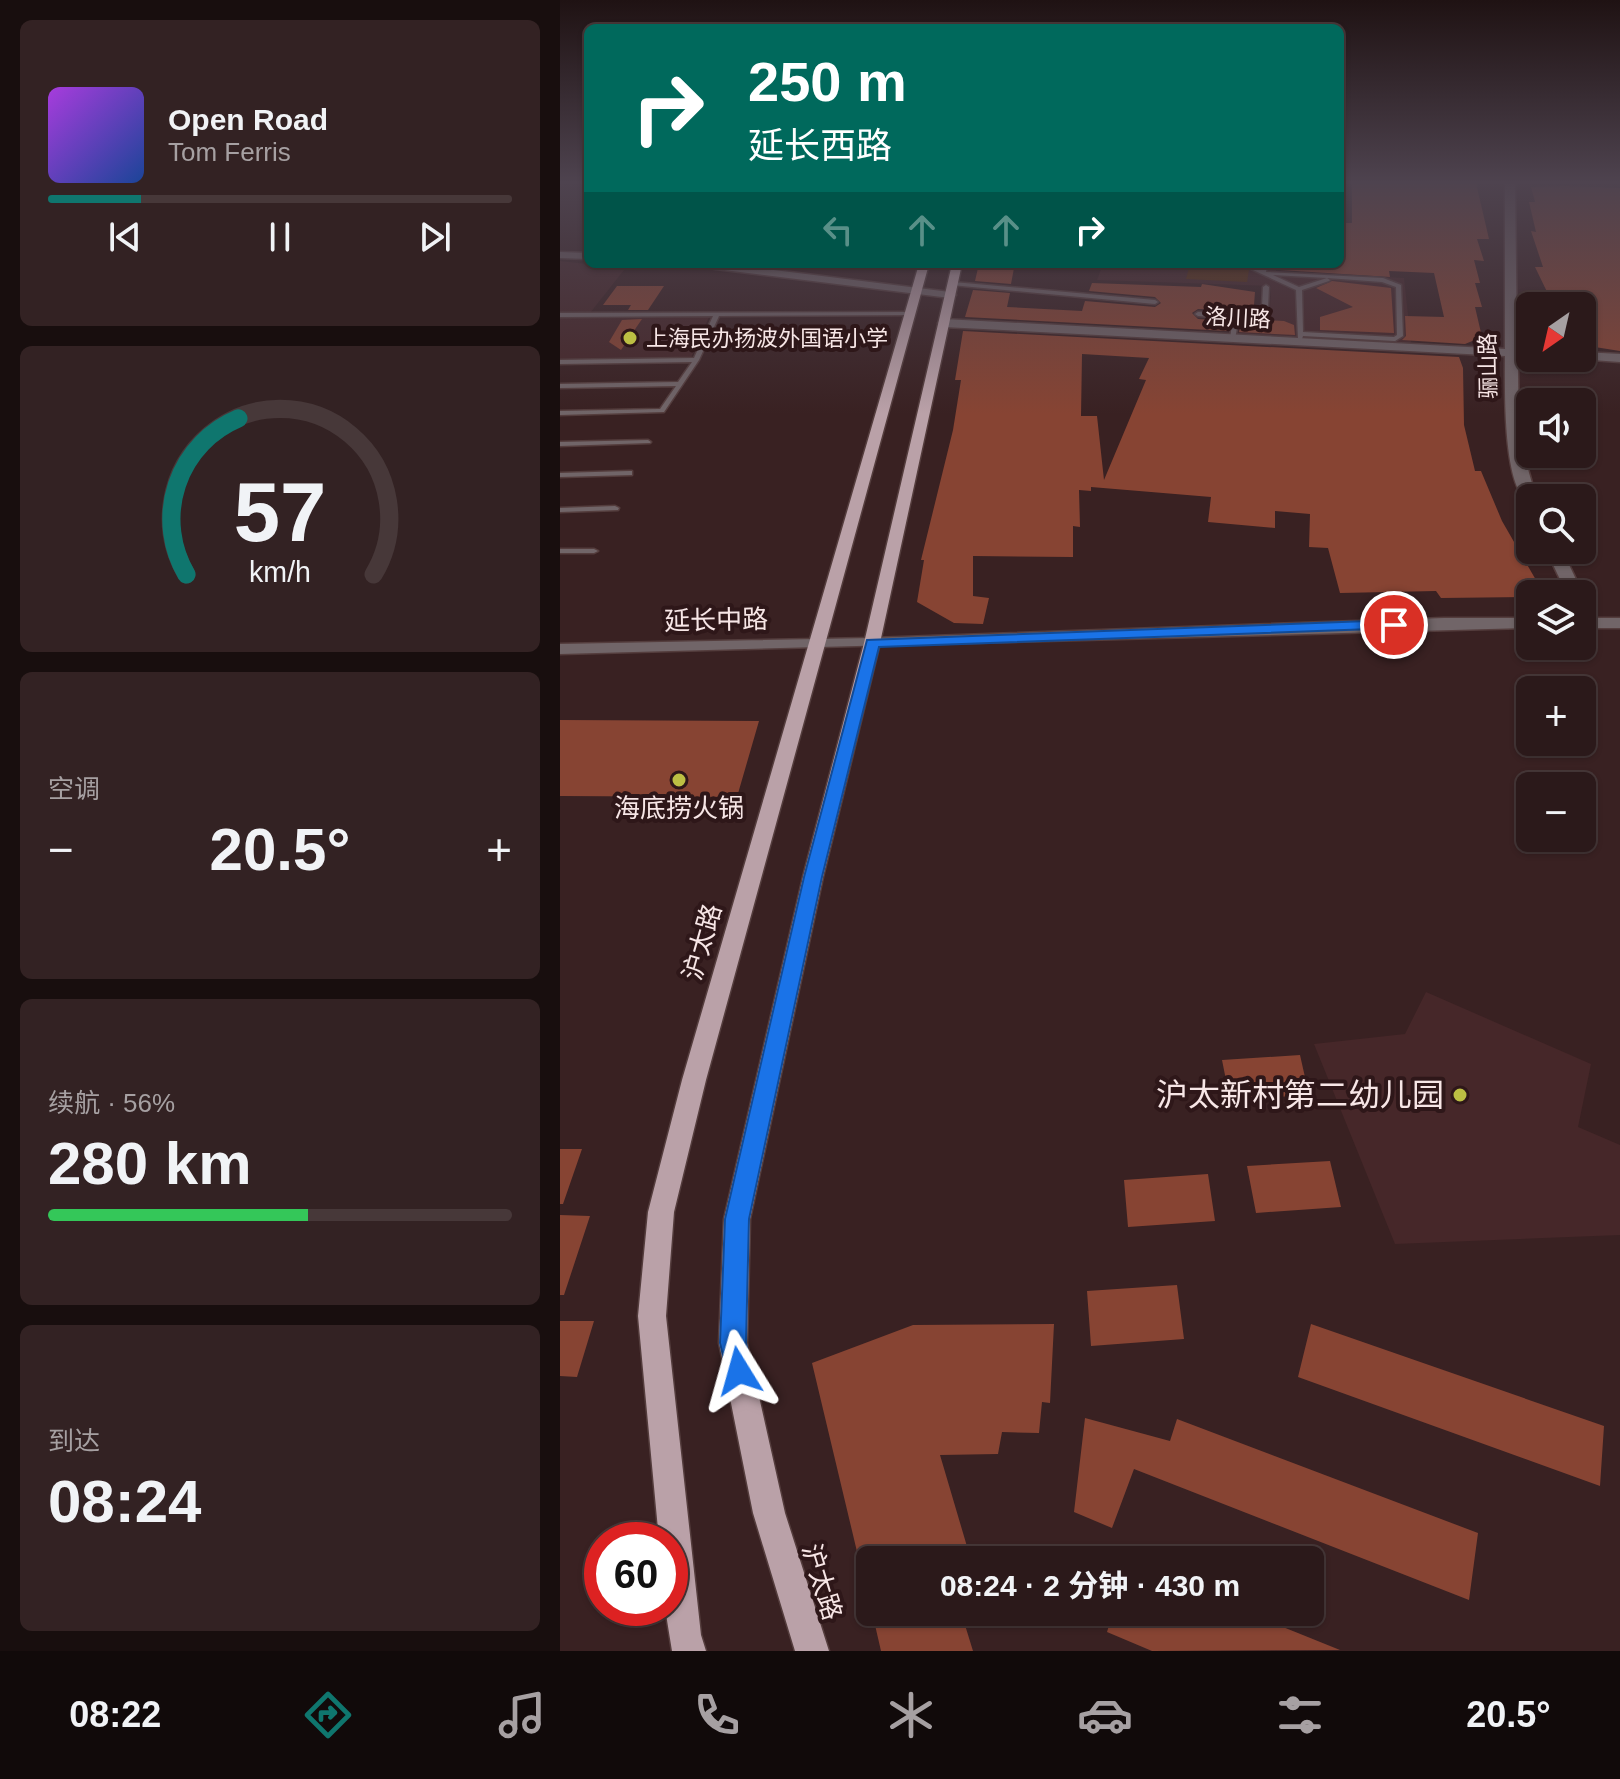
<!DOCTYPE html>
<html lang="zh">
<head>
<meta charset="utf-8">
<style>
	body { margin:0; font-family:Helvetica,"Noto Sans SC",sans-serif; background:#332223; color:#f1f3f6; height:100vh; display:flex; flex-direction:column; font-size:30px; white-space:nowrap }
	* { box-sizing:border-box; margin:0 }
	p { font-size:26px; color:#a6a0a2 }
	.icon { flex:none; width:44px; height:44px; fill:none; stroke:currentColor; stroke-width:2; stroke-linecap:round; stroke-linejoin:round }
	.map { position:relative; flex:1; overflow:hidden }
	.details { display:flex; flex-direction:column; gap:20px; padding:20px; background:#180e0e; width:560px }
	.details>* { flex:none }
	.banner { position:absolute; left:24px; top:24px; width:760px; height:244px; border-radius:12px; box-shadow:0 2px 6px #0004,0 0 0 2px #473839; background:#00695c; color:#fff; overflow:hidden }
	.needle { width:52px; rotate:214deg }
	.buttons { position:absolute; left:956px; top:292px; display:grid; gap:16px }
	.buttons a { display:grid; place-items:center; width:80px; height:80px; border-radius:12px; background:#2b191a; box-shadow:0 2px 6px #0004,0 0 0 2px #473839; font-size:40px }
	.speed { position:absolute; left:24px; top:1522px; display:flex; gap:16px; font-size:40px; font-weight:700; text-align:center }
	.speed>* { display:grid; place-content:center; width:104px; height:104px; border-radius:50%; background:#2b191a; box-shadow:0 2px 6px #0004,0 0 0 2px #473839; line-height:1 }
	.speed .limit { border:12px solid #d22; background:#fff; color:#111 }
	.pin { position:absolute; display:grid; place-items:center; width:68px; height:68px; color:#fff; margin:-34px; border:4px solid #fff; border-radius:50%; box-shadow:0 2px 8px #0007 }
	.me { position:absolute; width:88px; margin:-44px; rotate:352deg; stroke-linejoin:round; filter:drop-shadow(0 0 6px #0008) }
	.turn { display:flex; align-items:center; gap:28px; height:168px; padding:0 32px; font-size:36px }
	.turn .icon { width:104px; height:104px; stroke-width:2.5 }
	.turn b { display:block; font-size:56px; line-height:68px }
	.lanes { display:flex; align-items:center; height:76px; padding:0 32px; background:#0003; justify-content:center; gap:40px; direction:ltr }
	.lanes .off { opacity:.35 }
	.big { font-size:60px; font-weight:700; line-height:1.1 }
	.details .widget { flex:1; display:flex; flex-direction:column; justify-content:center; gap:12px; min-width:0; padding:0 28px; border-radius:12px; background:#332223 }
	.details .dial { align-items:center; gap:0 }
	.dial svg { height:208px; overflow:visible; fill:none; stroke:#473839; stroke-width:7; stroke-linecap:round; text-anchor:middle }
	.dial text { fill:#f1f3f6; stroke:none }
	.song { display:flex; align-items:center; gap:24px }
	.cover { width:96px; height:96px; border-radius:12px; background:linear-gradient(135deg,hsl(280 70% 55%),hsl(220 70% 35%)) }
	.played { height:8px; border-radius:4px; background:linear-gradient(90deg,#0f766e 20%,#473839 20%) }
	.keys { display:flex; justify-content:space-around; direction:ltr }
	.heat { display:flex; justify-content:space-between; align-items:center; font-size:44px; direction:ltr }
	.charge { height:12px; border-radius:6px; background:linear-gradient(90deg,#34c759 56%,#473839 0) }
	.trip { position:absolute; left:296px; top:1546px; width:468px; height:80px; border-radius:12px; background:#2b191a; box-shadow:0 2px 6px #0004,0 0 0 2px #473839; font-weight:700; line-height:80px; text-align:center }
	.tabs { display:flex; height:128px; justify-content:space-around; align-items:center; background:#110a0a; color:#a6a0a2 }
	.tabs .icon { width:56px; height:56px }
	.tabs .on { color:#0f766e }
	.tabs b { font-size:36px; color:#f1f3f6 }
	main { display:flex; flex:1; min-height:0 }
	.map>svg:first-child { display:block }
</style>
</head>
<body>
<main>
<section class="details">
<div class="widget">
<div class="song"><i class="cover"></i><div><b>Open Road</b><p>Tom Ferris</p></div></div>
<div class="played"></div>
<div class="keys"><svg class="icon" aria-label="previous" viewBox="0 0 24 24"><path d="M18 5L8 12l10 7zM5 5v14"/></svg><svg class="icon" aria-label="pause" viewBox="0 0 24 24"><path d="M8 5v14M16 5v14"/></svg><svg class="icon" aria-label="next" viewBox="0 0 24 24"><path d="M6 5l10 7-10 7zM19 5v14"/></svg></div>
</div>
<div class="widget dial"><svg viewBox="0 0 100 80">
<path d="M14 69A42 42 0 1 1 86 69"/>
<path d="M14 69A42 42 0 0 1 34 9" stroke="#0f766e"/>
<text x="50" y="56" font-size="32" font-weight="700">57</text>
<text x="50" y="72" font-size="11">km/h</text>
</svg></div>
<div class="widget"><p>空调</p>
<div class="heat"><a>−</a><b class="big">20.5°</b><a>+</a></div>
</div>
<div class="widget"><p>续航 · 56%</p><b class="big">280 km</b><div class="charge"></div></div>
<div class="widget"><p>到达</p><b class="big">08:24</b></div>
</section>
<div class="map">
<svg width="1060" height="1651" viewBox="0 0 1060 1651">
	<rect width="100%" height="100%" fill="#392122"/>
	<path fill="#462729" d="M 0,261 L 28,264 L 68,265 L 30,313 L 0,313 Z
		M 543,264 L 716,264 L 716,271 L 844,278 L 851,343 L 679,334 L 682,318 L 710,308 L 711,286 L 537,280 Z
		M 149,317 L 131,358 L 0,359 L 0,318 Z
		M 866,992 L 1031,1064 L 1018,1127 L 1060,1145 L 1060,1235 L 835,1244 L 754,1044 L 845,1034 Z"/>
	<path fill="#572f11" d="M 630,264 L 666,264 L 666,269 L 689,270 L 687,282 L 626,279 Z"/>
	<path fill="#874433" fill-rule="evenodd" d="M 792,183 L 916,183 L 929,239 L 917,239 L 924,261 L 914,260 L 920,283 L 915,283 L 922,307 L 915,307 L 922,337 L 905,344 L 842,340 L 846,336 L 845,316 L 884,317 L 874,273 L 829,271 L 830,277 L 720,270 L 710,264 L 780,264 L 780,223 L 792,223 Z
		M 1005,186 L 1060,188 L 1060,351 L 1022,345 L 1022,301 L 991,300 L 975,267 L 983,267 L 971,231 L 976,232 L 969,202 L 975,202 L 971,187 Z
		M 418,268 L 454,268 L 451,284 L 415,281 Z
		M 772,281 L 831,288 L 834,333 L 760,330 L 760,317 L 793,307 L 756,288 Z
		M 532,283 L 641,287 L 642,284 L 695,292 L 694,305 L 676,311 L 638,309 L 632,313 L 638,319 L 670,321 L 668,331 L 405,317 L 413,290 L 450,293 L 447,307 L 522,311 L 525,301 L 595,307 L 601,303 L 595,297 L 529,291 Z
		M 57,286 L 104,286 L 88,310 L 68,310 L 71,305 L 43,305 Z
		M 692,316 L 692,319 L 724,321 L 734,325 L 735,335 L 679,332 L 682,319 Z
		M 82,319 L 61,350 L 49,342 L 62,320 Z
		M 403,331 L 899,357 L 903,368 L 904,425 L 915,471 L 921,471 L 942,521 L 984,594 L 970,594 L 970,597 L 881,598 L 876,591 L 780,593 L 768,548 L 749,547 L 750,514 L 715,511 L 715,528 L 648,522 L 651,497 L 531,487 L 531,491 L 519,490 L 520,527 L 513,526 L 513,557 L 413,556 L 413,596 L 429,598 L 423,624 L 394,623 L 357,602 L 364,560 L 361,560 L 393,430 L 401,380 L 395,380 ZM 522,354 L 589,358 L 579,379 L 586,380 L 544,480 L 537,416 L 521,416 Z
		M 0,720 L 199,721 L 177,797 L 0,796 Z
		M 740,1055 L 749,1095 L 670,1100 L 662,1060 Z
		M 0,1149 L 22,1149 L 3,1204 L 0,1204 Z
		M 770,1161 L 781,1207 L 696,1213 L 687,1166 Z
		M 648,1174 L 655,1221 L 568,1227 L 564,1180 Z
		M 0,1215 L 30,1216 L 4,1295 L 0,1295 Z
		M 617,1285 L 624,1339 L 531,1346 L 527,1291 Z
		M 0,1321 L 34,1321 L 17,1377 L 0,1376 Z
		M 494,1324 L 490,1403 L 482,1402 L 479,1433 L 442,1432 L 438,1454 L 380,1455 L 411,1560 L 299,1560 L 252,1363 L 353,1325 Z
		M 751,1324 L 1044,1426 L 1040,1486 L 738,1377 Z
		M 525,1418 L 610,1441 L 617,1419 L 918,1533 L 909,1600 L 574,1469 L 552,1528 L 514,1512 Z
		M 312,1612 L 401,1612 L 413,1651 L 321,1651 Z
		M 553,1612 L 686,1612 L 780,1650 L 592,1651 L 547,1632 Z"/>
	<g fill="none" stroke-linecap="round" stroke-linejoin="round">
		<defs>
			<path id="service" d="M 780,188 L 782,189 L 783,219 L 781,220 Z
				M 680,264 L 687,264 L 701,270 L 701,264 L 707,264 L 706,272 L 823,278 L 841,285 L 843,336 L 835,341 L 743,336 L 742,339 L 738,339 L 736,290 ZM 713,275 L 767,278 L 739,287 ZM 767,278 L 822,282 L 836,287 L 837,335 L 834,337 L 743,332 L 742,290 L 769,281 L 770,280 Z
				M 393,282 L 595,300 L 598,302 L 595,304 L 391,285 L 390,284 Z
				M 706,285 L 709,287 L 708,307 L 679,317 L 675,339 L 670,338 L 673,318 L 638,316 L 635,314 L 638,312 L 676,314 L 702,306 L 703,287 Z
				M 350,312 L 352,313 L 352,315 L 159,316 L 139,360 L 104,412 L 0,415 L 0,411 L 100,409 L 116,386 L 0,388 L 0,384 L 118,382 L 132,362 L 0,364 L 0,360 L 134,358 L 153,316 L 0,317 L 0,313 Z
				M 88,440 L 91,442 L 90,443 L 0,446 L 0,442 Z
				M 69,471 L 72,471 L 72,475 L 0,477 L 0,473 Z
				M 55,506 L 59,508 L 58,510 L 0,512 L 0,508 Z
				M 0,549 L 34,549 L 38,551 L 34,553 L 0,553 Z"/>
			<path id="minor" d="M 945,183 L 955,183 L 957,350 L 970,350 L 970,358 L 958,357 C 958,409 959,448 977,498 L 970,498 L 970,502 C 942,492 945,383 945,356 L 384,327 L 378,323 L 384,319 L 945,349 Z
				M 0,252 L 28,253 L 28,259 L 0,258 Z
				M 135,264 L 166,264 L 390,292 L 396,295 L 390,298 L 140,267 Z
				M 1022,352 L 1060,354 L 1060,362 L 1018,359 L 1022,358 Z
				M 986,550 L 1002,550 L 1023,594 L 1022,596 L 1007,594 Z
				M 1022,602 L 1028,604 L 1039,623 L 1037,627 L 1031,628 L 1023,623 Z"/>
			<path id="tertiary" d="M 884,618 L 970,618 L 970,628 L 0,654 L 0,644 L 312,638 Z
				M 1022,618 L 1060,618 L 1060,628 L 1022,628 Z"/>
			<path id="primary" d="M 359,264 L 369,264 L 146,1080 L 114,1212 L 106,1316 L 141,1635 L 146,1651 L 112,1651 L 105,1608 L 110,1608 L 110,1540 L 99,1540 L 78,1316 L 88,1212 L 122,1080 Z
				M 392,264 L 402,264 L 320,643 L 263,877 L 190,1219 L 187,1343 L 225,1513 L 269,1651 L 235,1651 L 193,1513 L 159,1343 L 164,1219 L 243,877 L 304,643 Z"/>
		</defs>
		<use href="#service" stroke="#543d3d" stroke-width="3"/>
		<use href="#minor" stroke="#543d3d" stroke-width="3"/>
		<use href="#tertiary" stroke="#543d3d" stroke-width="3"/>
		<use href="#primary" stroke="#543d3d" stroke-width="3"/>
		<use href="#service" fill="#716568" fill-rule="evenodd"/>
		<use href="#minor" fill="#716568" fill-rule="evenodd"/>
		<use href="#tertiary" fill="#716568" fill-rule="evenodd"/>
		<use href="#primary" fill="#baa1a8" fill-rule="evenodd"/>
	</g>
	<linearGradient id="sky" x2="0" y2="1"><stop stop-color="#1f1213"/><stop offset="0.44" stop-color="#4e434f"/><stop offset="1" stop-color="#4e434f" stop-opacity="0"/></linearGradient>
	<rect width="1060" height="414" fill="url(#sky)"/>
	<path fill="#1a73e8" stroke="#114b97" stroke-width="2" d="M 834,620 L 839,621 L 839,628 L 319,647 L 262,877 L 189,1219 L 186,1343 L 192,1371 L 188,1381 L 179,1385 L 169,1381 L 160,1343 L 165,1219 L 244,877 L 307,640 Z"/>
	<g fill="#bcbf43" stroke="#2e1719" stroke-width="3">
		<circle cx="70" cy="338" r="8"/>
		<circle cx="119" cy="780" r="8"/>
		<circle cx="900" cy="1095" r="8"/>
	</g>
	<g text-anchor="middle" dominant-baseline="central" stroke-width="8" stroke-linejoin="round" paint-order="stroke">
		<g font-size="22" fill="#f7e6e6" stroke="#2e1719">
			<text transform="translate(678 318) rotate(3)">洛川路</text>
			<text transform="translate(928 366) rotate(-91)">骊山路</text>
		</g>
		<g font-size="22" fill="#f7e6e6" stroke="#2e1719" text-anchor="start">
			<text x="86" y="338">上海民办扬波外国语小学</text>
		</g>
		<g font-size="26" fill="#f7e6e6" stroke="#2e1719">
			<text transform="translate(156 620) rotate(-1)">延长中路</text>
			<text transform="translate(142 942) rotate(-74)">沪太路</text>
			<text transform="translate(262 1582) rotate(73)">沪太路</text>
		</g>
		<g font-size="26" fill="#f7e6e6" stroke="#2e1719">
			<text x="119" y="808">海底捞火锅</text>
		</g>
		<g font-size="32" fill="#f7e6e6" stroke="#2e1719" text-anchor="end">
			<text x="884" y="1095">沪太新村第二幼儿园</text>
		</g>
	</g>
</svg>
<div class="buttons">
<a><svg class="needle" viewBox="-14 -14 28 28"><path d="M0-13l5 13h-10z" fill="#e53935"/><path d="M0 13l5-13h-10z" fill="#a6a0a2"/></svg></a>
<a><svg class="icon" aria-label="sound" viewBox="0 0 24 24"><path d="M4 9h4l5-4v14l-5-4H4zM17 9q2 3 0 6"/></svg></a>
<a><svg class="icon" aria-label="search" viewBox="0 0 24 24"><circle cx="10" cy="10" r="6"/><path d="M15 15l6 6"/></svg></a>
<a><svg class="icon" aria-label="layers" viewBox="0 0 24 24"><path d="M12 4l9 5-9 5-9-5zM3 14l9 5 9-5"/></svg></a>
<a>+</a>
<a>−</a>
</div>
<div class="speed"><div class="limit">60</div></div>
<div class="pin" style="left:834px;top:625px;background:#d93025"><svg class="icon" aria-label="arrive" viewBox="0 0 24 24"><path d="M6 21V4h12l-3 4 3 4H6"/></svg></div>
<svg class="me" style="left:179px;top:1371px" viewBox="-20 -20 40 40"><path d="M0-17L14 15 0 8-14 15z" fill="#1a73e8" stroke="#fff" stroke-width="4"/></svg>
<div class="trip">08:24 · 2 分钟 · 430 m</div>
<div class="banner">
<div class="turn"><svg class="icon" aria-label="right" viewBox="0 0 24 24"><path d="M7 20v-9h11M14 6l5 5-5 5"/></svg><div><b>250 m</b>延长西路</div></div>
<div class="lanes"><svg class="icon off" aria-label="left" viewBox="0 0 24 24"><path d="M17 20v-9H6M10 6l-5 5 5 5"/></svg><svg class="icon off" aria-label="ahead" viewBox="0 0 24 24"><path d="M12 20V5M6 11l6-6 6 6"/></svg><svg class="icon off" aria-label="ahead" viewBox="0 0 24 24"><path d="M12 20V5M6 11l6-6 6 6"/></svg><svg class="icon" aria-label="right" viewBox="0 0 24 24"><path d="M7 20v-9h11M14 6l5 5-5 5"/></svg></div>
</div>
</div>
</main>
<nav class="tabs">
<b>08:22</b>
<svg class="icon on" aria-label="directions" viewBox="0 0 24 24"><path d="M12 3l9 9-9 9-9-9zM9 14v-3h6M13 9l2 2-2 2"/></svg>
<svg class="icon" aria-label="music" viewBox="0 0 24 24"><path d="M9 18V5l10-2v13"/><circle cx="6" cy="18" r="3"/><circle cx="16" cy="16" r="3"/></svg>
<svg class="icon" aria-label="phone" viewBox="0 0 24 24"><path d="M5 4h4l2 5-3 2q2 4 5 5l2-3 5 2v4C11 20 4 13 5 4z"/></svg>
<svg class="icon" aria-label="climate" viewBox="0 0 24 24"><path d="M12 3v18M4 7l16 10M4 17L20 7"/></svg>
<svg class="icon" aria-label="car" viewBox="0 0 24 24"><path d="M5 17H2v-5l4-1 3-4h7l3 4 3 1v5h-3M9 17h6M6 11h13"/><circle cx="7" cy="17" r="2"/><circle cx="17" cy="17" r="2"/></svg>
<svg class="icon" aria-label="filters" viewBox="0 0 24 24"><path d="M4 7h16M4 17h16"/><circle cx="9" cy="7" r="2"/><circle cx="15" cy="17" r="2"/></svg>
<b>20.5°</b>
</nav>
</body>
</html>
